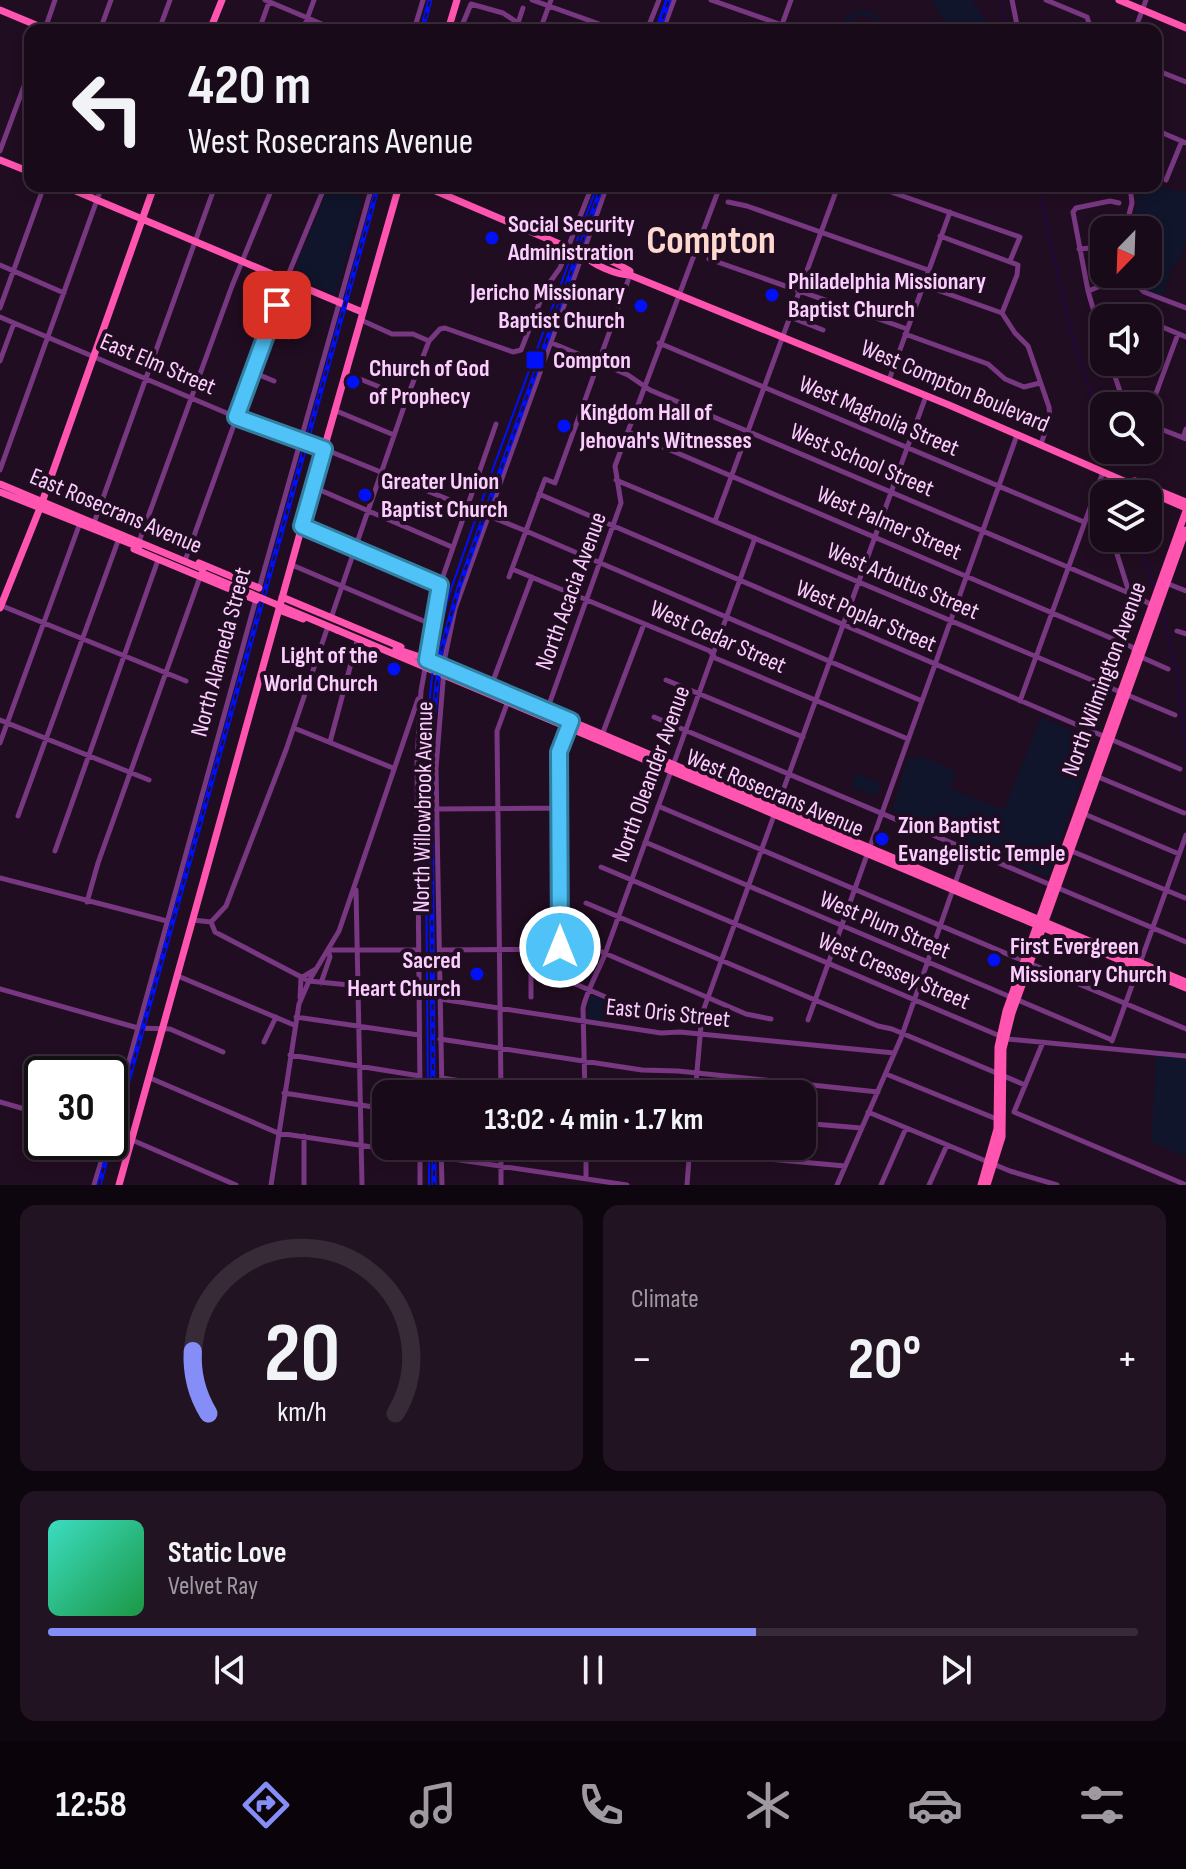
<!DOCTYPE html>
<html lang="en">
<head>
<meta charset="utf-8">
<style>
	body { margin:0; font-family:"Sofia Sans Condensed",sans-serif; background:#221322; color:#f1f3f6; height:100vh; display:flex; flex-direction:column; font-size:30px; white-space:nowrap }
	* { box-sizing:border-box; margin:0 }
	p { font-size:26px; color:#9f9aa2 }
	.icon { flex:none; width:44px; height:44px; fill:none; stroke:currentColor; stroke-width:2; stroke-linecap:round; stroke-linejoin:round }
	.map { position:relative; height:1185px; overflow:hidden }
	.details { display:flex; flex-direction:column; gap:20px; padding:20px; background:#0e060e; flex:1 }
	.details>* { flex:none }
	.top-card { position:absolute; left:24px; top:24px; width:1138px; height:168px; border-radius:16px; box-shadow:0 4px 12px #0003,0 0 0 2px #372b38; background:#190a19; color:#f1f3f6; overflow:hidden }
	.needle { width:52px; rotate:203deg }
	.tools { position:absolute; left:1090px; top:216px; display:grid; gap:16px }
	.tools a { display:grid; place-items:center; width:72px; height:72px; border-radius:16px; background:#190a19; box-shadow:0 4px 12px #0003,0 0 0 2px #372b38; font-size:40px }
	.speed { position:absolute; left:24px; top:1056px; display:flex; gap:16px; font-size:40px; font-weight:700; text-align:center }
	.speed>* { display:grid; place-content:center; width:104px; height:104px; border-radius:50%; background:#190a19; box-shadow:0 4px 12px #0003,0 0 0 2px #372b38; line-height:1 }
	.speed .limit { border:4px solid #111; border-radius:12px; background:#fff; color:#111 }
	.pin { position:absolute; display:grid; place-items:center; width:68px; height:68px; color:#fff; margin:-34px; border-radius:16px; box-shadow:0 4px 12px #0006 }
	.me { position:absolute; width:88px; margin:-44px; rotate:0deg; stroke-linejoin:round; filter:drop-shadow(0 0 6px #0008) }
	.turn { display:flex; align-items:center; gap:28px; height:168px; padding:0 32px; font-size:36px }
	.turn .icon { width:104px; height:104px; stroke-width:2.5 }
	.turn b { display:block; font-size:56px; line-height:68px }
	.big { font-size:60px; font-weight:700; line-height:1.1 }
	.details .tile { flex:1; display:flex; flex-direction:column; justify-content:center; gap:12px; min-width:0; padding:0 28px; border-radius:16px; background:#221322 }
	.details .dial { align-items:center; gap:0 }
	.dial svg { height:208px; overflow:visible; fill:none; stroke:#372b38; stroke-width:7; stroke-linecap:round; text-anchor:middle }
	.dial text { fill:#f1f3f6; stroke:none }
	.song { display:flex; align-items:center; gap:24px }
	.cover { width:96px; height:96px; border-radius:12px; background:linear-gradient(135deg,hsl(170 70% 55%),hsl(140 70% 35%)) }
	.played { height:8px; border-radius:4px; background:linear-gradient(90deg,#858df7 65%,#372b38 65%) }
	.keys { display:flex; justify-content:space-around; direction:ltr }
	.heat { display:flex; justify-content:space-between; align-items:center; font-size:44px; direction:ltr }
	.details .tiles { flex:1; display:grid; gap:20px; grid-template-columns:1fr 1fr }
	.tile:last-child { grid-column:span 2 }
	.trip { position:absolute; left:372px; top:1080px; width:444px; height:80px; border-radius:16px; background:#190a19; box-shadow:0 4px 12px #0003,0 0 0 2px #372b38; font-weight:700; line-height:80px; text-align:center }
	.dock { display:flex; height:128px; justify-content:space-around; align-items:center; background:#0a040a; color:#9f9aa2 }
	.dock .icon { width:56px; height:56px }
	.dock .active { color:#858df7 }
	.dock b { font-size:36px; color:#f1f3f6 }
	.map>svg:first-child { display:block }
</style>
</head>
<body>
<div class="map">
<svg width="1186" height="1185" viewBox="0 0 1186 1185">
	<rect width="100%" height="100%" fill="#210d21"/>
	<path fill="#10152b" d="M 935,0 L 972,0 L 991,30 L 950,30 L 932,2 Z
		M 859,10 L 872,12 L 883,23 L 889,24 L 887,30 L 879,30 L 875,20 L 863,15 L 853,18 L 846,30 L 840,30 L 844,18 Z
		M 329,186 L 362,198 L 336,295 L 292,276 Z
		M 1161,188 L 1186,192 L 1186,242 L 1180,260 L 1173,266 L 1162,297 L 1148,291 L 1132,275 L 1148,274 L 1148,230 L 1130,230 L 1137,204 L 1137,189 Z
		M 1041,717 L 1095,740 L 1048,877 L 892,811 L 908,757 L 916,760 L 918,755 L 956,771 L 950,788 L 1004,810 Z
		M 856,773 L 881,783 L 876,797 L 851,786 Z
		M 591,994 L 616,1005 L 603,1006 L 603,1022 L 588,1019 L 587,1004 Z
		M 1156,1056 L 1186,1058 L 1186,1157 L 1151,1142 Z"/>
	<g fill="none" stroke-linecap="round" stroke-linejoin="round">
		<path stroke="#22083f" stroke-width="2" d="M 1000,0 L 1007,30
			M 1038,186 L 1071,332 L 1104,435
			M 1109,450 L 1117,474
			M 1120,484 L 1124,494
			M 1138,538 L 1155,589
			M 1161,606 L 1177,673 L 1186,751"/>
		<path stroke="#783781" stroke-width="5" d="M 265,0 L 336,30
			M 532,0 L 616,30
			M 711,0 L 782,25
			M 1012,0 L 1018,30
			M 1046,0 L 1087,17 L 1089,23 L 1087,30
			M 518,23 L 523,8
			M 45,29 L 55,0
			M 100,30 L 111,0
			M 159,30 L 170,0
			M 259,30 L 269,2
			M 303,30 L 314,0
			M 414,30 L 423,0
			M 460,30 L 471,4 L 503,13 L 527,29
			M 540,30 L 551,0
			M 647,30 L 659,0
			M 663,30 L 674,0
			M 780,30 L 791,0
			M 1135,30 L 1146,0
			M 1156,70 L 1186,82
			M 1156,130 L 1186,143
			M 0,151 L 30,70
			M 1166,180 L 1182,141
			M 874,186 L 1020,237 L 1010,261
			M 728,202 L 747,206 L 928,270
			M 1125,230 L 1132,203 L 1130,186
			M 940,236 L 1018,265 L 1017,275 L 1002,313
			M 1079,249 L 1104,247
			M 709,259 L 907,329
			M 0,265 L 64,293
			M 1126,274 L 1144,292 L 1186,308
			M 923,285 L 1002,313
			M 1088,291 L 1127,276
			M 0,308 L 44,186
			M 1002,313 L 1015,333 L 1028,346 L 1049,407 L 1050,418 L 1041,444
			M 0,317 L 236,417 L 324,449 L 526,531 L 922,701
			M 790,317 L 823,330
			M 361,320 L 392,334 L 413,334 L 429,341
			M 1148,321 L 1186,337
			M 268,328 L 289,337
			M 905,334 L 988,364 L 1005,379 L 1024,387 L 1040,383
			M 552,343 L 628,375 L 650,390 L 1129,593 L 1154,606
			M 659,343 L 1084,522
			M 1104,346 L 1088,291 L 1073,212 L 1076,208 L 1110,201 L 1119,203
			M 0,361 L 14,323
			M 1110,362 L 1125,406
			M 1112,368 L 1136,364
			M 252,372 L 274,381
			M 345,373 L 407,398
			M 889,380 L 950,212
			M 334,410 L 394,435
			M 1148,415 L 1178,334
			M 1148,424 L 1186,439
			M 628,432 L 1132,647 L 1141,657 L 1168,669
			M 1183,438 L 1186,429
			M 0,470 L 102,186
			M 616,480 L 1175,715
			M 313,487 L 452,547
			M 539,494 L 1180,769
			M 1094,496 L 1100,500 L 1104,513
			M 715,521 L 838,186
			M 94,523 L 215,186
			M 302,526 L 440,585
			M 1112,538 L 1129,592
			M 140,539 L 232,286 L 273,186
			M 186,558 L 286,280 L 325,186
			M 292,565 L 433,625
			M 512,569 L 710,651 L 715,658 L 908,739
			M 509,577 L 545,479 L 555,483 L 630,275
			M 1166,583 L 1186,591
			M 259,589 L 372,186
			M 0,605 L 186,681
			M 331,618 L 407,398 L 429,341 L 440,329 L 445,328 L 513,352 L 521,350 L 545,289 L 560,268 L 592,186
			M 1177,631 L 1186,634
			M 666,680 L 803,737
			M 490,689 L 532,577
			M 1020,701 L 1103,472
			M 546,713 L 621,503 L 615,466 L 720,186
			M 654,717 L 1051,885
			M 0,720 L 149,780
			M 294,728 L 393,768
			M 602,735 L 644,624
			M 330,742 L 357,641
			M 0,743 L 80,523
			M 1096,776 L 1184,813
			M 658,806 L 1024,961
			M 438,809 L 559,808
			M 1082,813 L 1179,854
			M 18,816 L 118,541
			M 645,842 L 1112,1040
			M 1069,850 L 1185,898
			M 55,851 L 158,560
			M 601,867 L 1007,1039 L 1186,1056
			M 0,878 L 167,921
			M 1058,888 L 1186,942
			M 356,890 L 362,1185
			M 87,902 L 98,863 L 200,577
			M 586,903 L 815,1000 L 878,1026 L 892,1029 L 1025,1085
			M 193,920 L 211,922 L 226,906 L 286,750 L 327,629
			M 211,922 L 215,932 L 309,981 L 419,992
			M 560,946 L 559,752 L 570,726
			M 531,949 L 531,997
			M 440,950 L 555,949 L 567,941 L 574,940 L 746,1014 L 771,1019
			M 1029,963 L 1186,1029
			M 178,976 L 294,1025
			M 559,977 L 629,1007 L 654,1009
			M 321,983 L 330,957 L 328,950 L 418,950
			M 0,989 L 138,1028 L 170,1029 L 223,1052
			M 300,998 L 301,978 L 316,969
			M 440,999 L 661,1033 L 680,1032 L 894,1053
			M 296,1017 L 419,1035
			M 808,1020 L 1017,435
			M 440,1039 L 642,1070 L 678,1071 L 878,1092
			M 1112,1041 L 1186,835
			M 264,1042 L 276,1017
			M 1043,1042 L 1014,1112 L 1186,1185
			M 290,1055 L 420,1076
			M 886,1074 L 999,1120
			M 150,1078 L 278,1133 L 627,1185
			M 442,1078 L 543,1094
			M 284,1093 L 386,1109
			M 420,1094 L 417,761 L 421,691 L 440,585 L 496,424
			M 442,1094 L 436,768 L 445,657 L 455,609 L 607,186
			M 501,1094 L 497,731 L 508,701
			M 585,1094 L 583,1008 C 587,990 598,972 605,954 L 755,538
			M 695,1094 L 702,1014 L 926,396
			M 0,1102 L 42,1114
			M 868,1112 L 1010,1171 L 1057,1185
			M 802,1123 L 861,1128
			M 110,1130 L 256,599
			M 132,1140 L 236,1185
			M 420,1146 L 420,1185
			M 441,1146 L 442,1185
			M 501,1146 L 501,1185
			M 586,1146 L 586,1179
			M 625,1146 L 845,1166
			M 94,1185 L 107,1142
			M 271,1185 L 299,1004 L 309,981 L 339,931 L 418,699
			M 304,1185 L 304,1136
			M 687,1185 L 690,1146
			M 837,1185 L 901,1038 L 967,849
			M 881,1185 L 906,1128
			M 929,1185 L 947,1145"/>
		<path stroke="#ff54b0" stroke-width="7" d="M 1119,0 L 1186,28
			M 0,10 L 48,30
			M 210,30 L 222,0
			M 448,30 L 457,0
			M 0,160 L 30,172
			M 64,186 L 362,312
			M 424,186 L 583,254 C 598,253 616,263 630,271 L 630,275
			M 583,254 C 592,265 617,275 630,275 L 949,405 L 1186,508
			M 1130,482 L 1135,481 L 1186,502
			M 0,484 L 203,569
			M 0,492 L 139,547
			M 134,549 L 256,600
			M 199,563 L 259,588
			M 282,597 L 401,647
			M 0,608 L 40,508 L 154,186
			M 279,610 L 303,619
			M 337,630 L 1186,988
			M 396,649 L 420,657 L 1186,982
			M 119,1185 L 302,526 L 399,186
			M 981,1185 L 997,1129 L 998,1047 L 1006,1011 L 1186,511
			M 987,1185 L 1002,1137 L 1003,1049 L 1012,1013 L 1186,530"/>
		<path stroke="#0010f8" stroke-width="2" d="M 655,30 L 666,0
			M 428,1094 L 425,740 L 435,651 L 449,595 L 494,466 L 597,186
			M 429,1185 L 429,1146"/>
		<defs>
			<path id="rail" d="M 422,30 L 430,0
				M 659,30 L 669,0
				M 433,1094 L 431,736 L 441,651 L 459,587 L 602,186
				M 434,1146 L 434,1185
				M 99,1185 L 378,186"/>
		</defs>
		<use href="#rail" stroke="#0010f8" stroke-width="5"/>
		<use href="#rail" stroke="#210d21" stroke-width="2" stroke-dasharray="6" stroke-linecap="butt"/>
		<path stroke="#ff54b0" stroke-width="7" d="M 202,573 L 337,630"/>
	</g>
	<g fill="none" stroke-linecap="round" stroke-linejoin="round">
		<defs>
			<path id="route" d="M 277,305 L 236,417 L 324,449 L 302,526 L 440,585 L 427,660 L 571,721 L 559,752 L 560,947"/>
		</defs>
		<use href="#route" stroke="#337fa1" stroke-width="20"/>
		<use href="#route" stroke="#4fc3f7" stroke-width="14"/>
	</g>
	<g fill="#0010f8" stroke="#210d21" stroke-width="3">
		<circle cx="492" cy="238" r="8"/>
		<circle cx="772" cy="295" r="8"/>
		<circle cx="641" cy="306" r="8"/>
		<rect x="525" y="350" width="20" height="20" rx="4"/>
		<circle cx="353" cy="382" r="8"/>
		<circle cx="564" cy="426" r="8"/>
		<circle cx="365" cy="495" r="8"/>
		<circle cx="394" cy="669" r="8"/>
		<circle cx="882" cy="839" r="8"/>
		<circle cx="994" cy="960" r="8"/>
		<circle cx="477" cy="974" r="8"/>
	</g>
	<g text-anchor="middle" dominant-baseline="central" stroke-width="8" stroke-linejoin="round" paint-order="stroke">
		<g font-size="24" font-weight="bold" fill="#fccdff" stroke="#210d21" text-anchor="start">
			<text x="508" y="224">Social Security<tspan x="508" dy="28">Administration</tspan></text>
			<text x="788" y="281">Philadelphia Missionary<tspan x="788" dy="28">Baptist Church</tspan></text>
			<text x="625" y="292" text-anchor="end">Jericho Missionary<tspan x="625" dy="28">Baptist Church</tspan></text>
			<text x="553" y="360">Compton</text>
			<text x="369" y="368">Church of God<tspan x="369" dy="28">of Prophecy</tspan></text>
			<text x="580" y="412">Kingdom Hall of<tspan x="580" dy="28">Jehovah's Witnesses</tspan></text>
			<text x="381" y="481">Greater Union<tspan x="381" dy="28">Baptist Church</tspan></text>
			<text x="378" y="655" text-anchor="end">Light of the<tspan x="378" dy="28">World Church</tspan></text>
			<text x="898" y="825">Zion Baptist<tspan x="898" dy="28">Evangelistic Temple</tspan></text>
			<text x="1010" y="946">First Evergreen<tspan x="1010" dy="28">Missionary Church</tspan></text>
			<text x="461" y="960" text-anchor="end">Sacred<tspan x="461" dy="28">Heart Church</tspan></text>
		</g>
		<g font-size="24" fill="#fccdff" stroke="#210d21">
			<text transform="translate(158 364) rotate(23)">East Elm Street</text>
			<text transform="translate(955 386) rotate(23)">West Compton Boulevard</text>
			<text transform="translate(879 416) rotate(23)">West Magnolia Street</text>
			<text transform="translate(862 460) rotate(23)">West School Street</text>
			<text transform="translate(116 511) rotate(23)">East Rosecrans Avenue</text>
			<text transform="translate(889 523) rotate(23)">West Palmer Street</text>
			<text transform="translate(903 581) rotate(23)">West Arbutus Street</text>
			<text transform="translate(571 591) rotate(-70)">North Acacia Avenue</text>
			<text transform="translate(866 616) rotate(23)">West Poplar Street</text>
			<text transform="translate(718 637) rotate(24)">West Cedar Street</text>
			<text transform="translate(221 652) rotate(-75)">North Alameda Street</text>
			<text transform="translate(1104 679) rotate(-70)">North Wilmington Avenue</text>
			<text transform="translate(651 774) rotate(-70)">North Oleander Avenue</text>
			<text transform="translate(775 793) rotate(23)">West Rosecrans Avenue</text>
			<text transform="translate(423 807) rotate(-89)">North Willowbrook Avenue</text>
			<text transform="translate(885 925) rotate(23)">West Plum Street</text>
			<text transform="translate(894 971) rotate(23)">West Cressey Street</text>
			<text transform="translate(668 1013) rotate(6)">East Oris Street</text>
		</g>
		<g font-size="40" font-weight="bold" fill="#ffd8cf" stroke="#210d21">
			<text x="711" y="241">Compton</text>
		</g>
	</g>
</svg>
<div class="tools">
<a><svg class="needle" viewBox="-14 -14 28 28"><path d="M0-13l5 13h-10z" fill="#e53935"/><path d="M0 13l5-13h-10z" fill="#9f9aa2"/></svg></a>
<a><svg class="icon" aria-label="sound" viewBox="0 0 24 24"><path d="M4 9h4l5-4v14l-5-4H4zM17 9q2 3 0 6"/></svg></a>
<a><svg class="icon" aria-label="search" viewBox="0 0 24 24"><circle cx="10" cy="10" r="6"/><path d="M15 15l6 6"/></svg></a>
<a><svg class="icon" aria-label="layers" viewBox="0 0 24 24"><path d="M12 4l9 5-9 5-9-5zM3 14l9 5 9-5"/></svg></a>
</div>
<div class="speed"><div class="limit">30</div></div>
<div class="pin" style="left:277px;top:305px;background:#d93025"><svg class="icon" aria-label="arrive" viewBox="0 0 24 24"><path d="M6 21V4h12l-3 4 3 4H6"/></svg></div>
<svg class="me" style="left:560px;top:947px" viewBox="-20 -20 40 40"><circle r="17" fill="#4fc3f7" stroke="#fff" stroke-width="3"/><path d="M0-11L8 9 0 5-8 9z" fill="#fff"/></svg>
<div class="trip">13:02 · 4 min · 1.7 km</div>
<div class="top-card">
<div class="turn"><svg class="icon" aria-label="left" viewBox="0 0 24 24"><path d="M17 20v-9H6M10 6l-5 5 5 5"/></svg><div><b>420 m</b>West Rosecrans Avenue</div></div>
</div>
</div>
<section class="details">
<div class="tiles">
<div class="tile dial"><svg viewBox="0 0 100 80">
<path d="M14 69A42 42 0 1 1 86 69"/>
<path d="M14 69A42 42 0 0 1 8 45" stroke="#858df7"/>
<text x="50" y="56" font-size="32" font-weight="700">20</text>
<text x="50" y="72" font-size="11">km/h</text>
</svg></div>
<div class="tile"><p>Climate</p>
<div class="heat"><a>−</a><b class="big">20°</b><a>+</a></div>
</div>
<div class="tile">
<div class="song"><i class="cover"></i><div><b>Static Love</b><p>Velvet Ray</p></div></div>
<div class="played"></div>
<div class="keys"><svg class="icon" aria-label="previous" viewBox="0 0 24 24"><path d="M18 5L8 12l10 7zM5 5v14"/></svg><svg class="icon" aria-label="pause" viewBox="0 0 24 24"><path d="M8 5v14M16 5v14"/></svg><svg class="icon" aria-label="next" viewBox="0 0 24 24"><path d="M6 5l10 7-10 7zM19 5v14"/></svg></div>
</div>
</div>
</section>
<nav class="dock">
<b>12:58</b>
<svg class="icon active" aria-label="directions" viewBox="0 0 24 24"><path d="M12 3l9 9-9 9-9-9zM9 14v-3h6M13 9l2 2-2 2"/></svg>
<svg class="icon" aria-label="music" viewBox="0 0 24 24"><path d="M9 18V5l10-2v13"/><circle cx="6" cy="18" r="3"/><circle cx="16" cy="16" r="3"/></svg>
<svg class="icon" aria-label="phone" viewBox="0 0 24 24"><path d="M5 4h4l2 5-3 2q2 4 5 5l2-3 5 2v4C11 20 4 13 5 4z"/></svg>
<svg class="icon" aria-label="climate" viewBox="0 0 24 24"><path d="M12 3v18M4 7l16 10M4 17L20 7"/></svg>
<svg class="icon" aria-label="car" viewBox="0 0 24 24"><path d="M5 17H2v-5l4-1 3-4h7l3 4 3 1v5h-3M9 17h6M6 11h13"/><circle cx="7" cy="17" r="2"/><circle cx="17" cy="17" r="2"/></svg>
<svg class="icon" aria-label="filters" viewBox="0 0 24 24"><path d="M4 7h16M4 17h16"/><circle cx="9" cy="7" r="2"/><circle cx="15" cy="17" r="2"/></svg>
</nav>
</body>
</html>
